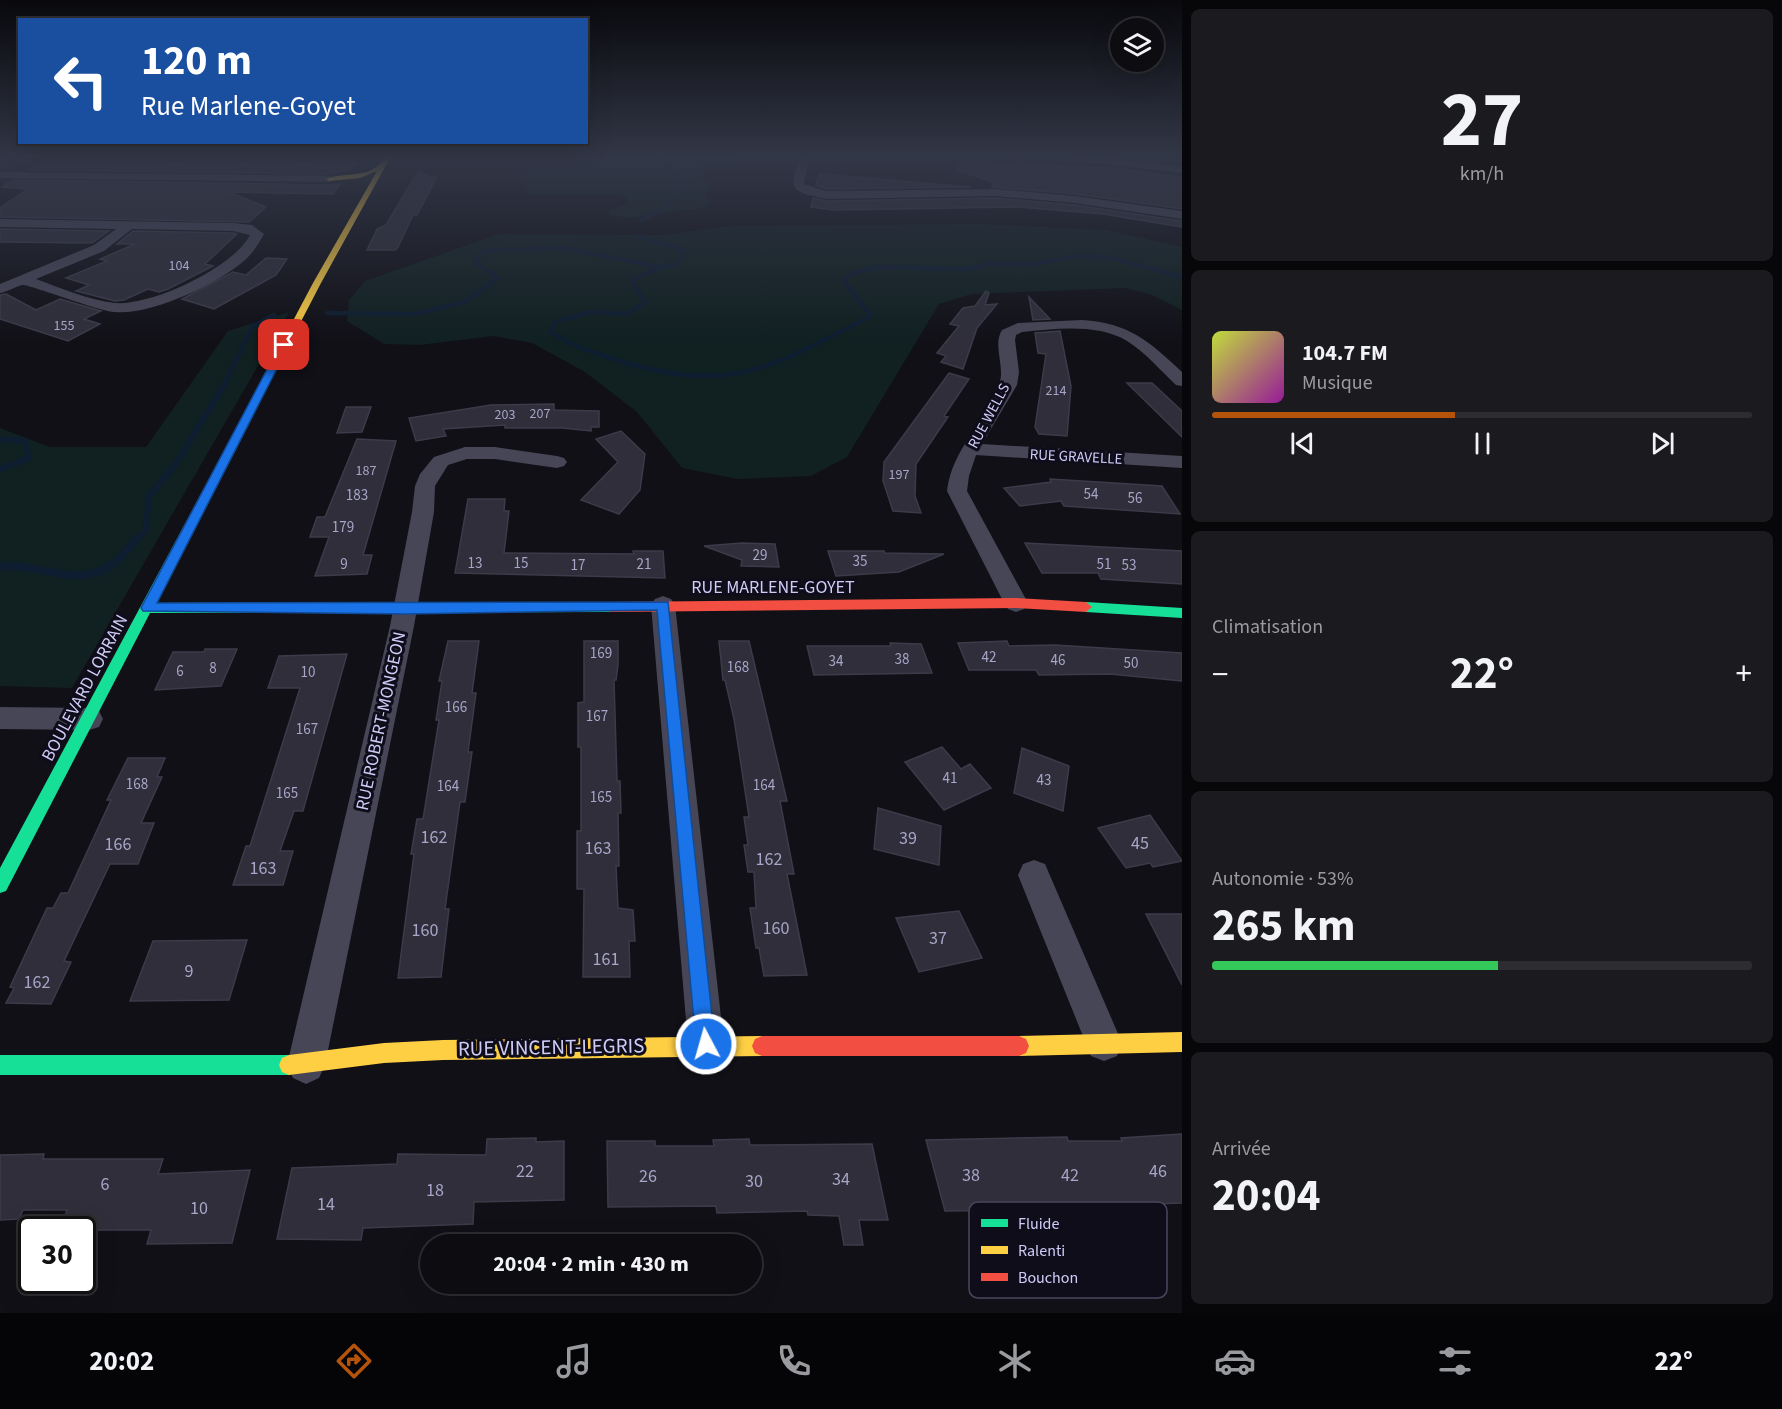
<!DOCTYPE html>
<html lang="fr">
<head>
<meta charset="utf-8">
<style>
	body { margin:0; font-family:"Source Sans 3",sans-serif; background:#1b1a1f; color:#f1f3f6; height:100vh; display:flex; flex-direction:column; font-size:22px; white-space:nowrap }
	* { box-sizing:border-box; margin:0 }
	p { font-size:20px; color:#9a9b9f }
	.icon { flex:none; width:33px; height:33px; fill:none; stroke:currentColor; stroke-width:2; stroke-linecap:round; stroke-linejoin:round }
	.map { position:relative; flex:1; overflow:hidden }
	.drawer { display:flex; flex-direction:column; gap:9px; padding:9px; background:#070709; width:600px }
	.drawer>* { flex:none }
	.top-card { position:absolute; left:18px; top:18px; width:570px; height:126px; border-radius:0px; box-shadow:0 6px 24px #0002,0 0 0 2px #2d2c31; background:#1a4fa0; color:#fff; overflow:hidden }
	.controls { position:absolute; left:1110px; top:18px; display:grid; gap:12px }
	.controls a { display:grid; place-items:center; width:54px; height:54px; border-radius:50%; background:#0d0c11; box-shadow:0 6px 24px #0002,0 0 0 2px #2d2c31; font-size:30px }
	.speed { position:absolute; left:18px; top:1216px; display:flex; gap:12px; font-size:30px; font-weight:700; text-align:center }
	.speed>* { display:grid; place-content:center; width:78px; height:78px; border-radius:50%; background:#0d0c11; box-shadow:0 6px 24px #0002,0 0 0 2px #2d2c31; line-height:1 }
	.speed .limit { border:3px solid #111; border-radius:9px; background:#fff; color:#111 }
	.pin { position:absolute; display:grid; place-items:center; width:51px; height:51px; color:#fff; margin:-26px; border-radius:12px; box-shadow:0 3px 9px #0006 }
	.me { position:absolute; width:66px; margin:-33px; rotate:354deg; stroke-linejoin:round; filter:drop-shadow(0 0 4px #0008) }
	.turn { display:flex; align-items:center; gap:21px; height:126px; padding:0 24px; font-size:27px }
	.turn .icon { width:78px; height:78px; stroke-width:2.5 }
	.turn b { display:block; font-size:42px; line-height:51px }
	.big { font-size:45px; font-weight:700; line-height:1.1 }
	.drawer .tile { flex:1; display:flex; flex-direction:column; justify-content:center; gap:9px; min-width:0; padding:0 21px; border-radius:9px; background:#1b1a1f }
	.drawer .dial { align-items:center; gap:0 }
	.dial b { font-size:78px; line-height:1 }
	.song { display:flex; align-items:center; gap:18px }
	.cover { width:72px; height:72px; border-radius:9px; background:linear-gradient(135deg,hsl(70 70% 55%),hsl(300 70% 35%)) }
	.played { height:6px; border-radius:3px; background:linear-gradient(90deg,#b45309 45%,#2d2c31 45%) }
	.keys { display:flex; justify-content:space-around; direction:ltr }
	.heat { display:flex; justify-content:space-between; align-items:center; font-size:33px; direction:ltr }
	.charge { height:9px; border-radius:4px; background:linear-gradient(90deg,#34c759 53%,#2d2c31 0) }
	.trip { position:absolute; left:420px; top:1234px; width:342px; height:60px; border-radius:30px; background:#0d0c11; box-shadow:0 6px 24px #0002,0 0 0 2px #2d2c31; font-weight:700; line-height:60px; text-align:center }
	.tabs { display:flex; height:96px; justify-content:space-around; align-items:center; background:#050507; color:#9a9b9f }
	.tabs .icon { width:42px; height:42px }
	.tabs .active { color:#b45309 }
	.tabs b { font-size:27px; color:#f1f3f6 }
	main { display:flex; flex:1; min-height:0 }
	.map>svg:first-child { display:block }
</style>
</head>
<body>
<main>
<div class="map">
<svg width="1182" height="1313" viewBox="0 0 1182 1313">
	<rect width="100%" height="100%" fill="#111017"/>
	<path fill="#112021" d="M 522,158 L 741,158 L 737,168 L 702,164 L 702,177 L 712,186 L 704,195 L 711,203 L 701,208 L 628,218 L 609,215 L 609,210 L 626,204 L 628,201 L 622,194 L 529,194 L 520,182 Z
		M 979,224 L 1106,230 L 1182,247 L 1182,310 L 1152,295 L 1126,288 L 972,294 L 939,304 L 847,457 L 811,476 L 737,479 L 682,468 L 637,412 L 585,372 L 532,343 L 493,336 L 420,345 L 384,344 L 347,321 L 349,300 L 365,281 L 499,234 L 661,235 L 732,226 Z
		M 289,312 L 72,688 L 0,686 L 0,428 L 50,447 L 146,447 L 228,331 Z"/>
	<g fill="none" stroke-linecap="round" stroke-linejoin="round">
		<path stroke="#0e1d30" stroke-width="4" d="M 641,221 L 670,204 L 676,177 L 661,158
			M 636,236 L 684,250 L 681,257
			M 479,257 L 484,251 L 562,248 L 607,257
			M 1074,257 L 1090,257"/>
		<path stroke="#0e1d30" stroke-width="4.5" d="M 599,255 L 659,267
			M 682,255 L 678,264 L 661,267 L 632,280 L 645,303 L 626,314 L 591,312 L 555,322 L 551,332 C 572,347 599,354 623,362 C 734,395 775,365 871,316 L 843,280 L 853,273 L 878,267 L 967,269 L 991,264 L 1033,264 L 1078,256 L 1112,258 L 1182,277
			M 327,313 L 415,314 L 465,302 L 498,278 L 475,262 L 481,255
			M 226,381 L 252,327 L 274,315"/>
		<path stroke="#0e1d30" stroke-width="6" d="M 0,439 L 25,441 L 29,458 L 0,469
			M 137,539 L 146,530 L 149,496 L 176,464 L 227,380"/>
		<path stroke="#0e1d30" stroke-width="8" d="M 0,567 C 37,561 77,590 111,565 C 121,558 130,546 138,538"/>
	</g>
	<path fill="#2f2e3a" stroke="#3c3b4a" stroke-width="1.5" d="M 44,161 L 275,164 L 355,163 L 351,169 L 326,174 L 30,170 Z
		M 959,163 L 1112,168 L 1182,177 L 1182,209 L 1075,194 L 992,187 L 993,182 L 957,170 Z
		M 419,170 L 429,177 L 437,177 L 417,215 L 413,215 L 398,247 L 395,250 L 367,250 L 377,229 L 386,225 Z
		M 819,174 L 970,187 L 826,189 L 816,185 Z
		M 13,180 L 329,185 L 340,184 L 333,194 L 229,192 L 266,207 L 249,222 L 0,217 L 0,208 L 28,189 L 2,187 Z
		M 813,198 L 826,201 L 995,198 L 1075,205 L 1182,221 L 1182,227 L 1103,214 L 1018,207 L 833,210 L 811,207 Z
		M 0,229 L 109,231 L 92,243 L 0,242 Z
		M 133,231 L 233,233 L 237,234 L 205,264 L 213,266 L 168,289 L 159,292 L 148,289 L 124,300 L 115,301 L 76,291 L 89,285 L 66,278 L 107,261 L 100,259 L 135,244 L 117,244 Z
		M 266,258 L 287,259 L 276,275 L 214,309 L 182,299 L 233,272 L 246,275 Z
		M 986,291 L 989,293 L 985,305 L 997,304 L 977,328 L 963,369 L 941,362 L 946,356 L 937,353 L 959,326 L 950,324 L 963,308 L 975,306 Z
		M 6,294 L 36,310 L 60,299 L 101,311 L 84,319 L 100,324 L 68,341 L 0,319 L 0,295 Z
		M 1029,297 L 1050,319 L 1033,320 Z
		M 1060,331 L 1071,386 L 1067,436 L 1039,434 L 1035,427 L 1046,354 L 1038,353 L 1035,333 Z
		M 949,373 L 969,379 L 944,416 L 948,417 L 916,464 L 915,496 L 921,513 L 893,511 L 883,481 L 884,462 Z
		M 1127,383 L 1152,383 L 1182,411 L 1182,437 Z
		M 554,404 L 554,410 L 599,411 L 599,427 L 591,427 L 591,431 L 562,428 L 505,428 L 505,425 L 443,429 L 446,436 L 416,441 L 409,418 L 491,405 Z
		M 346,407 L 371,407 L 362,432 L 337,433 Z
		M 621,431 L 645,454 L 640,490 L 619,514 L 581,500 L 618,462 L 596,439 Z
		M 357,439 L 396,441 L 363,555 L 372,555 L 367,574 L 315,576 L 329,537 L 310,537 L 317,517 L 325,517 Z
		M 1050,479 L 1162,486 L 1180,514 L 1064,506 L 1061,501 L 1020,506 L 1004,488 L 1051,482 Z
		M 468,499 L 505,499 L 504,511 L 509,511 L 504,553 L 634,554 L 633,551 L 663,551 L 665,578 L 455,573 Z
		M 742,543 L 775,544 L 779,567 L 741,566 L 742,560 L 704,546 Z
		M 1025,543 L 1182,551 L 1182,584 L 1101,579 L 1098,573 L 1042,573 Z
		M 828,551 L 884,551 L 885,553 L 944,554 L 899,572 L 836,576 Z
		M 448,641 L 479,641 L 472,693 L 476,693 L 468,752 L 472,752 L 465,802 L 460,802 L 445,909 L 449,909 L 441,977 L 398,978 L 414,854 L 411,854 L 417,819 L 423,819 L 439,720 L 436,720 L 442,681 L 439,681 Z
		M 584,641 L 618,641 L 618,665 L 616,680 L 614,680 L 617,781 L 620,781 L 621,813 L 618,813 L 619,866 L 616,866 L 618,908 L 633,910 L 635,941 L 629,941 L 630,977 L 583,977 L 584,889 L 577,889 L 577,831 L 581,831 L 581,747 L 578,747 L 578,703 L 584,702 Z
		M 719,641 L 749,641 L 787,801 L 780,801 L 794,874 L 787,874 L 807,975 L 764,976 L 759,948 L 756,948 L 750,908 L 756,908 L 754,872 L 748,872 L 744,845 L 748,845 L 744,817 L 749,817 L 734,719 L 725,680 L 723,680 Z
		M 1007,641 L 1009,646 L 1055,645 L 1182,653 L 1182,681 L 1110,674 L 1039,675 L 1036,670 L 969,670 L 958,643 Z
		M 890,643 L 921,644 L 932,673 L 814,675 L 807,646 L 891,646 Z
		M 205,649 L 237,649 L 221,686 L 155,690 L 173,652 L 204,652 Z
		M 347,654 L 303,811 L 294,811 L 280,851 L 293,851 L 283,885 L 233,885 L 246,846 L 250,846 L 300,688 L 268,688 L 279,656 Z
		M 942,747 L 961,769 L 970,764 L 991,788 L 944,810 L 905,762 Z
		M 1022,748 L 1069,766 L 1063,811 L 1014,793 Z
		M 128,758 L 165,758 L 157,777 L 162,777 L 141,823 L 154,823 L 138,864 L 110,864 L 64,961 L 71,962 L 51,1004 L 6,1003 L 14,988 L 10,987 L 47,908 L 53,908 L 61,893 L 68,893 L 111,800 L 107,800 Z
		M 878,808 L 941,826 L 939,865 L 874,849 Z
		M 1150,815 L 1182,861 L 1153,867 L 1150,863 L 1126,868 L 1098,828 Z
		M 959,911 L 982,958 L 919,972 L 896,918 Z
		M 1146,914 L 1182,914 L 1182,985 Z
		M 247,940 L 229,1000 L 130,1001 L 153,941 Z
		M 1182,1134 L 1182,1203 L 1122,1205 L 1123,1209 L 945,1211 L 926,1140 L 1067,1137 L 1068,1141 L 1122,1141 L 1121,1138 Z
		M 536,1138 L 536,1142 L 564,1141 L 564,1200 L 474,1202 L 473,1224 L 363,1228 L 361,1240 L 277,1239 L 292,1168 L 397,1164 L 398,1154 L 486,1155 L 487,1139 Z
		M 749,1139 L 750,1145 L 872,1144 L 888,1220 L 859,1220 L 863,1245 L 844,1245 L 839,1216 L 808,1215 L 807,1211 L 717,1213 L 716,1206 L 608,1207 L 607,1141 L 655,1141 L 655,1146 L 714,1146 L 713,1140 Z
		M 44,1154 L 43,1159 L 163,1159 L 158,1174 L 250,1170 L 232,1243 L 147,1244 L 151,1230 L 60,1230 L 67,1210 L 23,1210 L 19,1219 L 0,1220 L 0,1155 Z"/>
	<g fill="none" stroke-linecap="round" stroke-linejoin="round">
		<path fill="#474657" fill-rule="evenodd" d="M 799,158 L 809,158 L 804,184 L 826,191 L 995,189 L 1075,196 L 1182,211 L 1182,219 L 1075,203 L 995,196 L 826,199 C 792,191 788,192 799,158 Z
			M 1072,158 L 1102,158 L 1182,167 L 1182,173 L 1077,161 Z
			M 0,172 L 329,176 L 335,179 L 329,182 L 0,178 Z
			M 0,219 L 233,223 L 252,225 L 264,234 C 259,243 253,253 245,260 C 218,284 150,316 114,312 C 95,310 29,284 22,285 C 14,287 7,292 0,293 L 0,284 L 94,245 L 116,229 L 0,227 ZM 132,229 L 233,231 L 250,235 C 233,268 151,306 115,303 C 88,300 61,288 36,279 L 104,251 Z
			M 1082,320 C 1129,323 1149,341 1182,372 L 1182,386 L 1176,385 C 1160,370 1145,352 1127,341 C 1097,323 1055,329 1022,332 L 1016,335 L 1015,340 L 1019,372 L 1017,385 L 982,444 L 1182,456 L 1182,468 L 976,455 L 969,476 L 967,491 L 1028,603 L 1024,609 L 1016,612 L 1008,609 L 1004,603 L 947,491 C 952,448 986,423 999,384 C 1006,367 992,346 1002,330 L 1018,323 Z
			M 465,447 L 495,447 L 557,456 L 564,458 L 567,462 L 564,466 L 557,468 L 495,459 L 467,459 L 448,465 L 435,486 L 434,512 L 414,626 L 325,1065 L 319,1078 L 306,1084 L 293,1078 L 287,1065 L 390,626 L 412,512 L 415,486 L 420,474 L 434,457 Z
			M 663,596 L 671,599 L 675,605 L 724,1044 L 719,1057 L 706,1062 L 693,1057 L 688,1044 L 651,605 L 655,599 Z
			M 0,707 L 89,708 L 99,711 L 103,719 L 99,727 L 89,730 L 0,729 Z
			M 1034,860 L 1045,864 L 1122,1043 L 1117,1056 L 1104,1061 L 1091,1056 L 1018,875 L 1023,864 Z"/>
		<path fill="#16e098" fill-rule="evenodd" d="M 220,465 L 225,468 L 155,603 L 610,602 L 616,607 L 610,612 L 150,613 L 6,891 L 0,893 L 0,868 L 215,468 Z
			M 1086,602 L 1182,608 L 1182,618 L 1086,612 L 1080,607 Z
			M 0,1055 L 289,1055 L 296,1058 L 299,1065 L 296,1072 L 289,1075 L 0,1075 Z"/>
		<path fill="#ffcf43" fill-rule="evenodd" d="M 384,158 L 390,158 L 321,283 L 225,468 L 220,471 L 216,470 L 215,468 L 313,283 L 377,171 L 360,178 L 329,181 L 326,179 C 345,171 372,180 384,158 Z
			M 1182,1032 L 1182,1052 L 1019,1056 L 1012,1053 L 1009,1046 L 1012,1039 L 1019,1036 Z
			M 762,1036 L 769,1039 L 772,1046 L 769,1053 L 762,1056 L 443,1060 L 384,1063 L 289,1075 L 282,1072 L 279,1065 L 282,1058 L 289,1055 L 384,1043 L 443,1040 Z"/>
		<path fill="#f24e42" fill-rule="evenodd" d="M 1016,598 L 1086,602 L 1092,607 L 1086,612 L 1016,608 L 610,612 L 604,607 L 610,602 Z
			M 762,1036 L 1019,1036 L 1026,1039 L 1029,1046 L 1026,1053 L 1019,1056 L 762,1056 L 755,1053 L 752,1046 L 755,1039 Z"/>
	</g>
	<linearGradient id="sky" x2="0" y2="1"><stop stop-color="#09090d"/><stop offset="0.46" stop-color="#323747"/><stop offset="1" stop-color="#323747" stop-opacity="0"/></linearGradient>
	<rect width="1182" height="341" fill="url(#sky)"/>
	<path fill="#1a73e8" stroke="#114b97" stroke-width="1.5" d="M 284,343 L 289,345 L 157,603 L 668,602 L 715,1044 L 713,1051 L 706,1054 L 699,1051 L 696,1044 L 657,610 L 405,614 L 143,611 L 141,608 L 280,345 Z"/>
	<g text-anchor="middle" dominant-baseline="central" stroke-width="6" stroke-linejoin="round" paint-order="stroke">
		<g font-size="14" fill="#a7a5c8">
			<text x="179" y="266">104</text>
			<text x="64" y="326">155</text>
			<text x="1056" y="391">214</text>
			<text x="540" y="414">207</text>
			<text x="505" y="415">203</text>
			<text x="366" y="471">187</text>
			<text x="899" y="475">197</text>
		</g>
		<g font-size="15" fill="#cfcdf8" stroke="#0f0d1a">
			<text transform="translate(989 416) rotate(-62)">RUE WELLS</text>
			<text transform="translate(1076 457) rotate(3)">RUE GRAVELLE</text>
		</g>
		<g font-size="15" fill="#a7a5c8">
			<text x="1091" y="494">54</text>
			<text x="357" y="495">183</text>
			<text x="1135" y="498">56</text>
			<text x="343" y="527">179</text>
			<text x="760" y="555">29</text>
			<text x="860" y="561">35</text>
			<text x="475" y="563">13</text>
			<text x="521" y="563">15</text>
			<text x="344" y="564">9</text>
			<text x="644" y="564">21</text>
			<text x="1104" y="564">51</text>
			<text x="578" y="565">17</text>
			<text x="1129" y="565">53</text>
			<text x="601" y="653">169</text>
			<text x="989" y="657">42</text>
			<text x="902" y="659">38</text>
			<text x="1058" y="660">46</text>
			<text x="836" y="661">34</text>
			<text x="1131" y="663">50</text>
			<text x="738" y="667">168</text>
			<text x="213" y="668">8</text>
			<text x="180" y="671">6</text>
			<text x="308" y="672">10</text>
			<text x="456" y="707">166</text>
			<text x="597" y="716">167</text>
			<text x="307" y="729">167</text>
			<text x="950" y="778">41</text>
			<text x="1044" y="780">43</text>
			<text x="137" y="784">168</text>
			<text x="764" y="785">164</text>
			<text x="448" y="786">164</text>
			<text x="287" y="793">165</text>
			<text x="601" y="797">165</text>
		</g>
		<g font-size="18" fill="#cfcdf8" stroke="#0f0d1a">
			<text x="773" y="587">RUE MARLENE-GOYET</text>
			<text transform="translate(85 688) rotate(-62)">BOULEVARD LORRAIN</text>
			<text transform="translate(381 721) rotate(-78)">RUE ROBERT-MONGEON</text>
		</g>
		<g font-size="18" fill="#a7a5c8">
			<text x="434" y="837">162</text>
			<text x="908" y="838">39</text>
			<text x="1140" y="843">45</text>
			<text x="118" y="844">166</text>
			<text x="598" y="848">163</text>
			<text x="769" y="859">162</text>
			<text x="263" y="868">163</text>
			<text x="776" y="928">160</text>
			<text x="425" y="930">160</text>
			<text x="938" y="938">37</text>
			<text x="606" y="959">161</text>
			<text x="189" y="971">9</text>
			<text x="37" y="982">162</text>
			<text x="525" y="1171">22</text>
			<text x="1158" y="1171">46</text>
			<text x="971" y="1175">38</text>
			<text x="1070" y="1175">42</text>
			<text x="648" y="1176">26</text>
			<text x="841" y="1179">34</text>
			<text x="754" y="1181">30</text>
			<text x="105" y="1184">6</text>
			<text x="435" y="1190">18</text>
			<text x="326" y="1204">14</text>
			<text x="199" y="1208">10</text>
		</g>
		<g font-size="21" fill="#cfcdf8" stroke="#0f0d1a">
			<text transform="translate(551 1047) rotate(-1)">RUE VINCENT-LEGRIS</text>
		</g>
	</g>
	<rect x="969" y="1202" width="198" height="96" rx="9" fill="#0f0d1a" stroke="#49475d" stroke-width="1.5"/>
	<rect x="981" y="1219" width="27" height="8" fill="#16e098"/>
	<rect x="981" y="1246" width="27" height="8" fill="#ffcf43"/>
	<rect x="981" y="1273" width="27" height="8" fill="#f24e42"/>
	<g font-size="16" fill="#cfcdf8">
		<text x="1018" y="1229">Fluide</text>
		<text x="1018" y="1256">Ralenti</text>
		<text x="1018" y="1283">Bouchon</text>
	</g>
</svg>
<div class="controls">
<a><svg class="icon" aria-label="layers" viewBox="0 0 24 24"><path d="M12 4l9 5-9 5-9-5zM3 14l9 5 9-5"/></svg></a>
</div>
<div class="speed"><div class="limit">30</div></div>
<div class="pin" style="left:284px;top:345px;background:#d93025"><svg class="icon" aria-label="arrive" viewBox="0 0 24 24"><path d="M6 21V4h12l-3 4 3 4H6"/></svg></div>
<svg class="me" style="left:706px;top:1044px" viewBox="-20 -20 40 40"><circle r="17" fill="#1a73e8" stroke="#fff" stroke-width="3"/><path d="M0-11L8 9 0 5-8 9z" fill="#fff"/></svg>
<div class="trip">20:04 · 2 min · 430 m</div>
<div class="top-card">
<div class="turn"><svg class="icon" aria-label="left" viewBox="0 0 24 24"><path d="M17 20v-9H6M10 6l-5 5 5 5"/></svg><div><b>120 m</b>Rue Marlene-Goyet</div></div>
</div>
</div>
<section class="drawer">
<div class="tile dial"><b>27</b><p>km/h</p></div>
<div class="tile">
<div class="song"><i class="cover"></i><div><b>104.7 FM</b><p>Musique</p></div></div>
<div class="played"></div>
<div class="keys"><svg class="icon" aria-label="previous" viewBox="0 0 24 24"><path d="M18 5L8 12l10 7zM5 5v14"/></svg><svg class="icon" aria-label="pause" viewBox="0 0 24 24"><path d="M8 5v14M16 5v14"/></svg><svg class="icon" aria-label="next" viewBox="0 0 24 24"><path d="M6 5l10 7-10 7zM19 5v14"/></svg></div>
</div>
<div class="tile"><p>Climatisation</p>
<div class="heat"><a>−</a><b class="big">22°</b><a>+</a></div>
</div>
<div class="tile"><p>Autonomie · 53%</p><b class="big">265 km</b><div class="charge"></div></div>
<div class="tile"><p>Arrivée</p><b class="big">20:04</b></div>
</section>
</main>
<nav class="tabs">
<b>20:02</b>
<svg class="icon active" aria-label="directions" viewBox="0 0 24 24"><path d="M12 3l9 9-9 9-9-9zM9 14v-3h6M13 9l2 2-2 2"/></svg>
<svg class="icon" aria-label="music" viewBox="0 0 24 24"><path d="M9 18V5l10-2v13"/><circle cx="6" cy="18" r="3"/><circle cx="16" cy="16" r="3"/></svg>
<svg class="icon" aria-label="phone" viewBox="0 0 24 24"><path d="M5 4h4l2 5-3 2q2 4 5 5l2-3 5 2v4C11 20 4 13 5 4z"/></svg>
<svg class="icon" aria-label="climate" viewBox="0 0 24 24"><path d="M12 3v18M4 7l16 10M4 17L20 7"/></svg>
<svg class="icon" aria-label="car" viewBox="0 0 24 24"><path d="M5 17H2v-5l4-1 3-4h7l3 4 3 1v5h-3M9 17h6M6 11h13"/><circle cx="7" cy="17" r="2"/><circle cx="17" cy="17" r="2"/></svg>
<svg class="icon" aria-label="filters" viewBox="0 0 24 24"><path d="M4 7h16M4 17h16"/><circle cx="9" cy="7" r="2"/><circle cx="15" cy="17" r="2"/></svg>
<b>22°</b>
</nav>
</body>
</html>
